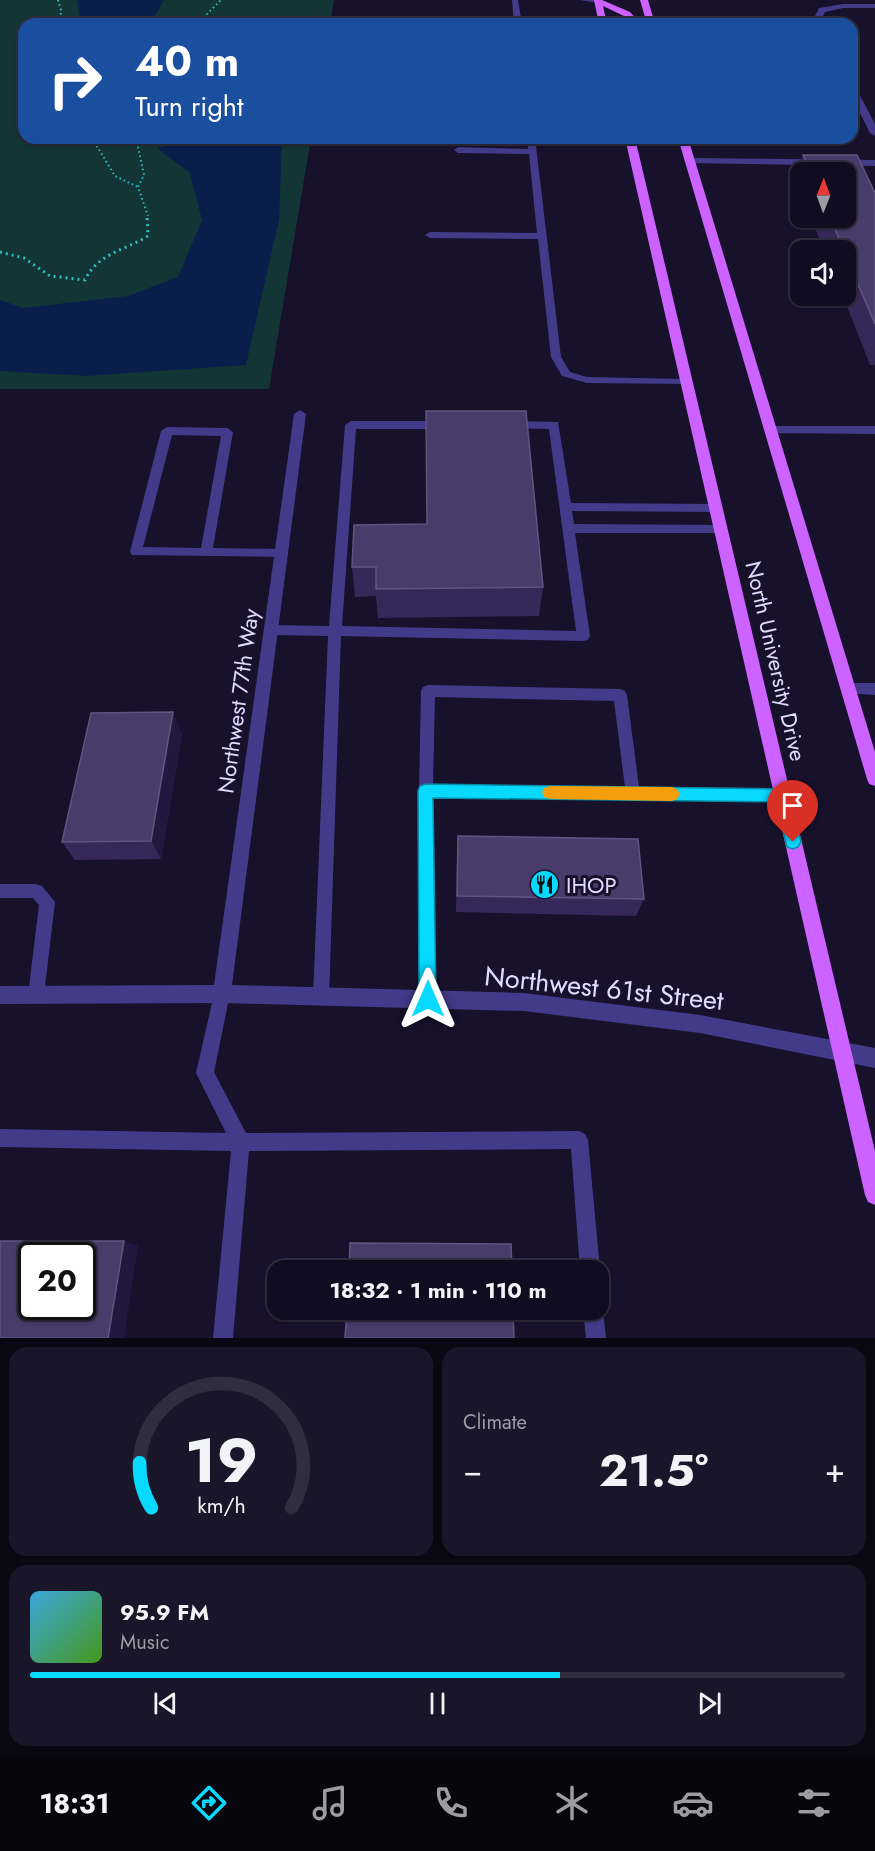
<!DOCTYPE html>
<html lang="en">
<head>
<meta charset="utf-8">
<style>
	body { margin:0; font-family:Jost,sans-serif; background:#1a1629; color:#f1f3f6; height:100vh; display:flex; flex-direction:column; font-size:22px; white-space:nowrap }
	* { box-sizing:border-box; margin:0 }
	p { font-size:20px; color:#9c9ca5 }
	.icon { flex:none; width:33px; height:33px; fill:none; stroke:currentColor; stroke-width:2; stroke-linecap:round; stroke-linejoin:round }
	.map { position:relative; height:1338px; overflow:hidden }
	.sheet { display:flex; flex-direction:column; gap:9px; padding:9px; background:#090712; flex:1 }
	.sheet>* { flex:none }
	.top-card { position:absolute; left:18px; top:18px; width:840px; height:126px; border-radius:18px; box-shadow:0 2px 4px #0004,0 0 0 2px #302d3e; background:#1a4fa0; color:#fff; overflow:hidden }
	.needle { width:39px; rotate:1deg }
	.fabs { position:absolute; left:790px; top:162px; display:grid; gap:12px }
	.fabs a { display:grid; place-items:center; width:66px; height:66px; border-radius:12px; background:#110d20; box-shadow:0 2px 4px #0004,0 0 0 2px #302d3e; font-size:30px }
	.speed { position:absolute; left:18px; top:1242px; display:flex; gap:12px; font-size:30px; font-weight:700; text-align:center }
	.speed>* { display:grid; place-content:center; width:78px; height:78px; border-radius:50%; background:#110d20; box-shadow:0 2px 4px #0004,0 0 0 2px #302d3e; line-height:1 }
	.speed .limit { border:3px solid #111; border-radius:9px; background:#fff; color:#111 }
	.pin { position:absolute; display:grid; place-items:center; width:51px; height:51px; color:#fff; margin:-62px -26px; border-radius:50% 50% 50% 0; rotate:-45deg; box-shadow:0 0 6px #0007 }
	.pin .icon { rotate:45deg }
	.me { position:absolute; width:66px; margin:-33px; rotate:0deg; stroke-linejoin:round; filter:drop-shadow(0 0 4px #0008) }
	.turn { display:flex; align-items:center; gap:21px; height:126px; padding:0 18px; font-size:27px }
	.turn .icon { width:78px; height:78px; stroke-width:2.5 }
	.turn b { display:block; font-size:42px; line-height:51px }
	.big { font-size:45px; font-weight:700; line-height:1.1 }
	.sheet .tile { flex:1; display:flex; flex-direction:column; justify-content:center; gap:9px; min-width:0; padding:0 21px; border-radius:18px; background:#1a1629 }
	.sheet .dial { align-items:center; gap:0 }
	.dial svg { height:156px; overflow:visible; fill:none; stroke:#302d3e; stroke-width:7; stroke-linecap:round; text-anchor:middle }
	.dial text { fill:#f1f3f6; stroke:none }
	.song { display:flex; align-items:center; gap:18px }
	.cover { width:72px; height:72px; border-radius:9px; background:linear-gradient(135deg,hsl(200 70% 55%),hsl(100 70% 35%)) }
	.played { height:6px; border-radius:3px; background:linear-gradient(90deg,#07d9ff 65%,#302d3e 65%) }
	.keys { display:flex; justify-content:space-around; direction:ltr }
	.heat { display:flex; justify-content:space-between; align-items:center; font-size:33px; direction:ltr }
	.sheet .tiles { flex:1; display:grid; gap:9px; grid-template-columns:1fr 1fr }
	.tile:last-child { grid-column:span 2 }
	.trip { position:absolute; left:267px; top:1260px; width:342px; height:60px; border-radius:18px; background:#110d20; box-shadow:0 2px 4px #0004,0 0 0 2px #302d3e; font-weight:700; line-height:60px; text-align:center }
	.menu { display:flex; height:96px; justify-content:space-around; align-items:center; background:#07050d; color:#9c9ca5 }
	.menu .icon { width:42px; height:42px }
	.menu .current { color:#07d9ff }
	.menu b { font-size:27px; color:#f1f3f6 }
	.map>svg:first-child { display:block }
</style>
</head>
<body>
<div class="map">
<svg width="875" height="1338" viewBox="0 0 875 1338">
	<rect width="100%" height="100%" fill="#17112b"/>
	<path fill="#143535" d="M 0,0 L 334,0 L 330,24 L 24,24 L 24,138 L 311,138 L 269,389 L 0,389 Z"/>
	<path fill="#0a1e4b" d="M 77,0 L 164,0 L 150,24 L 81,24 Z
		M 214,138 L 282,138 L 279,220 L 246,365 L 86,376 L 0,371 L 0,300 L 23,308 L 128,296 L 178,277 L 202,220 L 190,173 L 157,148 Z"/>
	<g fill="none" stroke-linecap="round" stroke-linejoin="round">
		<path stroke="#2fbfbd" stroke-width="2" stroke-dasharray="1.5 3" stroke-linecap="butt" d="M 58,0 L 61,10 L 60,24
			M 197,24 L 221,0
			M 92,138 L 115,176 L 138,187
			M 136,138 L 144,175 L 138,187 L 148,216"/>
		<path stroke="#2fbfbd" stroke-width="3" stroke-dasharray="2 4" stroke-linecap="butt" d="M 0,252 L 24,258 L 50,276 L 85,280 C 97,254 125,250 148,236 L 147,215"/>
		<path fill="#433b8a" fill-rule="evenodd" d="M 512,0 L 518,0 L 522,24 L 514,24 Z
			M 580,0 L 601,0 L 601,1 L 598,3 Z
			M 527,138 L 535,138 L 561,357 L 570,372 L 587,377 L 686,379 L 690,380 L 690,384 L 587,383 L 562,376 L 551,357 L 538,239 L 430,238 L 425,235 L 430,232 L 537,233 L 529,154 L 458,153 L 454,150 L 458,147 L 528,149 Z
			M 351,421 L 444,421 L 450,425 L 444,429 L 356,429 L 342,626 L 576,631 L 549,429 L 505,428 L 503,425 L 509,421 L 558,422 L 571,503 L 716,504 L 722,508 L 716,512 L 572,511 L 574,524 L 720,525 L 726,529 L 720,533 L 575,533 L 590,636 L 588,640 L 583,641 L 341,636 L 329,997 L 327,1003 L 321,1005 L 315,1003 L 313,997 L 328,636 L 271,635 L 266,634 L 264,630 L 266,626 L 271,625 L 329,626 L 345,425 Z
			M 770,426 L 875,426 L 875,434 L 766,433 L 766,427 Z
			M 167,427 L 227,428 L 233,432 L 213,548 L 281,549 L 285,551 L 287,554 L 285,557 L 132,555 L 130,552 L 161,431 ZM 172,435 L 221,436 L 201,548 L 143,547 Z
			M 848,683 L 875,683 L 875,695 L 843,693 L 841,689 L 843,685 Z
			M 428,685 L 620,689 L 625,691 L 627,695 L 639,787 L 782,788 L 787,790 L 789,795 L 787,800 L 782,802 L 433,798 L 436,999 L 434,1005 L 428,1007 L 422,1005 L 420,999 L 419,791 L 421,691 L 423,687 ZM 435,697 L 614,701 L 625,787 L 433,785 Z
			M 0,884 L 36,884 L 42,886 L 55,902 L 44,995 L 42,1001 L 36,1003 L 30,1001 L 28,995 L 39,905 L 33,898 L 0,898 Z
			M 222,986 L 228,988 L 230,994 L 214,1072 L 246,1133 L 579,1131 L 585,1134 L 588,1140 L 600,1270 L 598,1273 L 598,1270 L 580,1270 L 571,1149 L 249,1151 L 233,1338 L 213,1338 L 231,1151 L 0,1147 L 0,1129 L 226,1133 L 196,1073 L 214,994 L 216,988 Z
			M 598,1302 L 603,1310 L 606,1338 L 586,1338 L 583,1310 L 598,1310 Z"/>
		<path fill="#433b8a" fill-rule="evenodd" d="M 843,4 L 875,4 L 875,8 L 843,8 L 825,12 L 821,20 L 823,24 L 815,24 L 813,20 L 819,8 Z
			M 852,85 L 856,88 L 875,124 L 875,136 L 870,133 L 852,97 Z
			M 690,158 L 875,160 L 875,166 L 687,163 L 685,161 Z
			M 300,410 L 306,414 L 232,985 L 524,993 L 700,1015 L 875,1048 L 875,1068 L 700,1033 L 524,1011 L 222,1003 L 0,1004 L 0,986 L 214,985 L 294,414 Z"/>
		<path fill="#cc62ff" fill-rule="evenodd" d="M 602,0 L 630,12 L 641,24 L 632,24 L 624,16 L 603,6 L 607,24 L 599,24 L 594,0 Z
			M 640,0 L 648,0 L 655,24 L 647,24 Z
			M 625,138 L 635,138 L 875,1151 L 875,1205 L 868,1202 L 865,1195 Z
			M 678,138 L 688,138 L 875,752 L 875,786 L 869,784 L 867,779 Z"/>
	</g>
	<path fill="#362959" d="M 803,155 L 857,155 L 875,193 L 875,365 L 870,365 L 843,296 L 846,296 L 846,250 L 824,250 L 811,218 L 846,218 L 846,172 L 801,172 L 801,192 L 796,179 Z
		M 354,525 L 543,587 L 539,616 L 378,618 L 376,596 L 355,597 L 352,567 Z
		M 182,733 L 161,859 L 75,860 L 62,842 Z
		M 457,854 L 644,899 L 636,916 L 456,912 Z"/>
	<path fill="#22183f" d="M 173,712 L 182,733 L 161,859 L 151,841 Z
		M 124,1241 L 138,1246 L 124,1338 L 108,1338 Z"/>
	<path fill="#483c6a" stroke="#605582" stroke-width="1.5" fill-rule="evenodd" d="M 803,155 L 857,155 L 875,193 L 875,324 L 846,256 L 846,250 L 844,250 L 830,218 L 846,218 L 846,172 L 811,172 Z
		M 426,411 L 526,411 L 543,587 L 376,589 L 376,567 L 352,567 L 354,525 L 427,524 Z
		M 173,712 L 151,841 L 62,842 L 91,713 Z
		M 458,836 L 638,839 L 644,899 L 457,896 Z
		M 0,1241 L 124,1241 L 108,1338 L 0,1338 ZM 32,1256 L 82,1256 L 82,1306 L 32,1306 Z
		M 350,1243 L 511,1244 L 512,1270 L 349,1270 Z
		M 347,1310 L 513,1310 L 514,1338 L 345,1338 Z"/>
	<path fill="#07d9ff" stroke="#058da6" stroke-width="1.5" d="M 426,784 L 782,789 L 787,791 L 790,795 L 801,842 L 798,847 L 793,849 L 787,847 L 776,802 L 433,798 L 436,999 L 434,1005 L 428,1008 L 422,1005 L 419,999 L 418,791 L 420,786 Z"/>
	<path fill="#f59e0b" d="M 550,786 L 672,787 L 677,789 L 680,794 L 677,799 L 672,801 L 550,799 L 544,797 L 542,792 L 544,788 Z"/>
	<defs>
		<symbol id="restaurant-disc" viewBox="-11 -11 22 22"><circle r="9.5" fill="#07d9ff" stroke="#17112b"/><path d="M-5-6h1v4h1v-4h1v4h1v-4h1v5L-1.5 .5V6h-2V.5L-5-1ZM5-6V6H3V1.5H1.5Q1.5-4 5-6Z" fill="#111"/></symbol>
	</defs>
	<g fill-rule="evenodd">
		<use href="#restaurant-disc" x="528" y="868" width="33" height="33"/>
	</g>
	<g text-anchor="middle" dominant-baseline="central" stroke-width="6" stroke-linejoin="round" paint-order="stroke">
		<g font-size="22" fill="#e1dbff" stroke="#17112b">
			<text transform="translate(776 661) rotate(77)">North University Drive</text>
			<text transform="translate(238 701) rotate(-82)">Northwest 77th Way</text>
		</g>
		<g font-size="22" fill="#e1dbff" stroke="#17112b" text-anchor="start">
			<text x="566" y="885">IHOP</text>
		</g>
		<g font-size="27" fill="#e1dbff" stroke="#17112b">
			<text transform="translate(604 988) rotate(6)">Northwest 61st Street</text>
		</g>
	</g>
</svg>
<div class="fabs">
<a><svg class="needle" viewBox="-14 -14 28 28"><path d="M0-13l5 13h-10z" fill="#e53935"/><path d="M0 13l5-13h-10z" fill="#9c9ca5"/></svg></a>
<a><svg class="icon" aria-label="sound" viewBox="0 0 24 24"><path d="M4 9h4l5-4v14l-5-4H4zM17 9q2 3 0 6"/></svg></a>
</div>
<div class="speed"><div class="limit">20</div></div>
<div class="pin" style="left:793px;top:842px;background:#d93025"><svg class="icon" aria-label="arrive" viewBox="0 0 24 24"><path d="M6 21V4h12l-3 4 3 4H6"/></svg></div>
<svg class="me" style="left:428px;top:999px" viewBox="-20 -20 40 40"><path d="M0-17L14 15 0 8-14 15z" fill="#07d9ff" stroke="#fff" stroke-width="4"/></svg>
<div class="trip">18:32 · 1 min · 110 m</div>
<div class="top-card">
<div class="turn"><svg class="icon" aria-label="right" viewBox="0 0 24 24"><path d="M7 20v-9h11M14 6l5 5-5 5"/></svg><div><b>40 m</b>Turn right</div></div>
</div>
</div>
<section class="sheet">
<div class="tiles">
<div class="tile dial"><svg viewBox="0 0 100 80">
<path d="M14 69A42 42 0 1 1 86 69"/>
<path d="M14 69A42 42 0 0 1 8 46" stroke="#07d9ff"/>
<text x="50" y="56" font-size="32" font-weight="700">19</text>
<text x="50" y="72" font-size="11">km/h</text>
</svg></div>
<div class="tile"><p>Climate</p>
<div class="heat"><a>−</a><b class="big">21.5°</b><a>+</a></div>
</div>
<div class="tile">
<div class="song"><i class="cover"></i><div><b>95.9 FM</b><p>Music</p></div></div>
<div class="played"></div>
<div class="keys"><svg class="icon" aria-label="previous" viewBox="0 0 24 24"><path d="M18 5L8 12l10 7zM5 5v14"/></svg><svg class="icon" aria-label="pause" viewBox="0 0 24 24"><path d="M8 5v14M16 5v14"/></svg><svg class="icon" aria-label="next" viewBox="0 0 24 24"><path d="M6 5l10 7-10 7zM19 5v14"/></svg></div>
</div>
</div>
</section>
<nav class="menu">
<b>18:31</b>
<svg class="icon current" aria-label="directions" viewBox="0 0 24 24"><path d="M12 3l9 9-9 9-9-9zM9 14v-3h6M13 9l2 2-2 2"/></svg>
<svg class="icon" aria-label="music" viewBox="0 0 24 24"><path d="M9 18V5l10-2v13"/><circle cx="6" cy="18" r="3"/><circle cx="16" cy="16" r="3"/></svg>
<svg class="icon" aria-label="phone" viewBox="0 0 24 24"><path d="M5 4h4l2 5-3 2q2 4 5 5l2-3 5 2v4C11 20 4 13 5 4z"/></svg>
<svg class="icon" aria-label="climate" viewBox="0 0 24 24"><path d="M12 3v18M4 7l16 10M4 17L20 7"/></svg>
<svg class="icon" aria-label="car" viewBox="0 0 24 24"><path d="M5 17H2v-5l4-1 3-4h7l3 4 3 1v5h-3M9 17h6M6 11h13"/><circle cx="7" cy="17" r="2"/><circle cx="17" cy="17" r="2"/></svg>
<svg class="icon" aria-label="filters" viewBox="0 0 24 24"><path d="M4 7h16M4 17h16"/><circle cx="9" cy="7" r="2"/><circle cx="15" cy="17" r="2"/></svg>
</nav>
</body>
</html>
